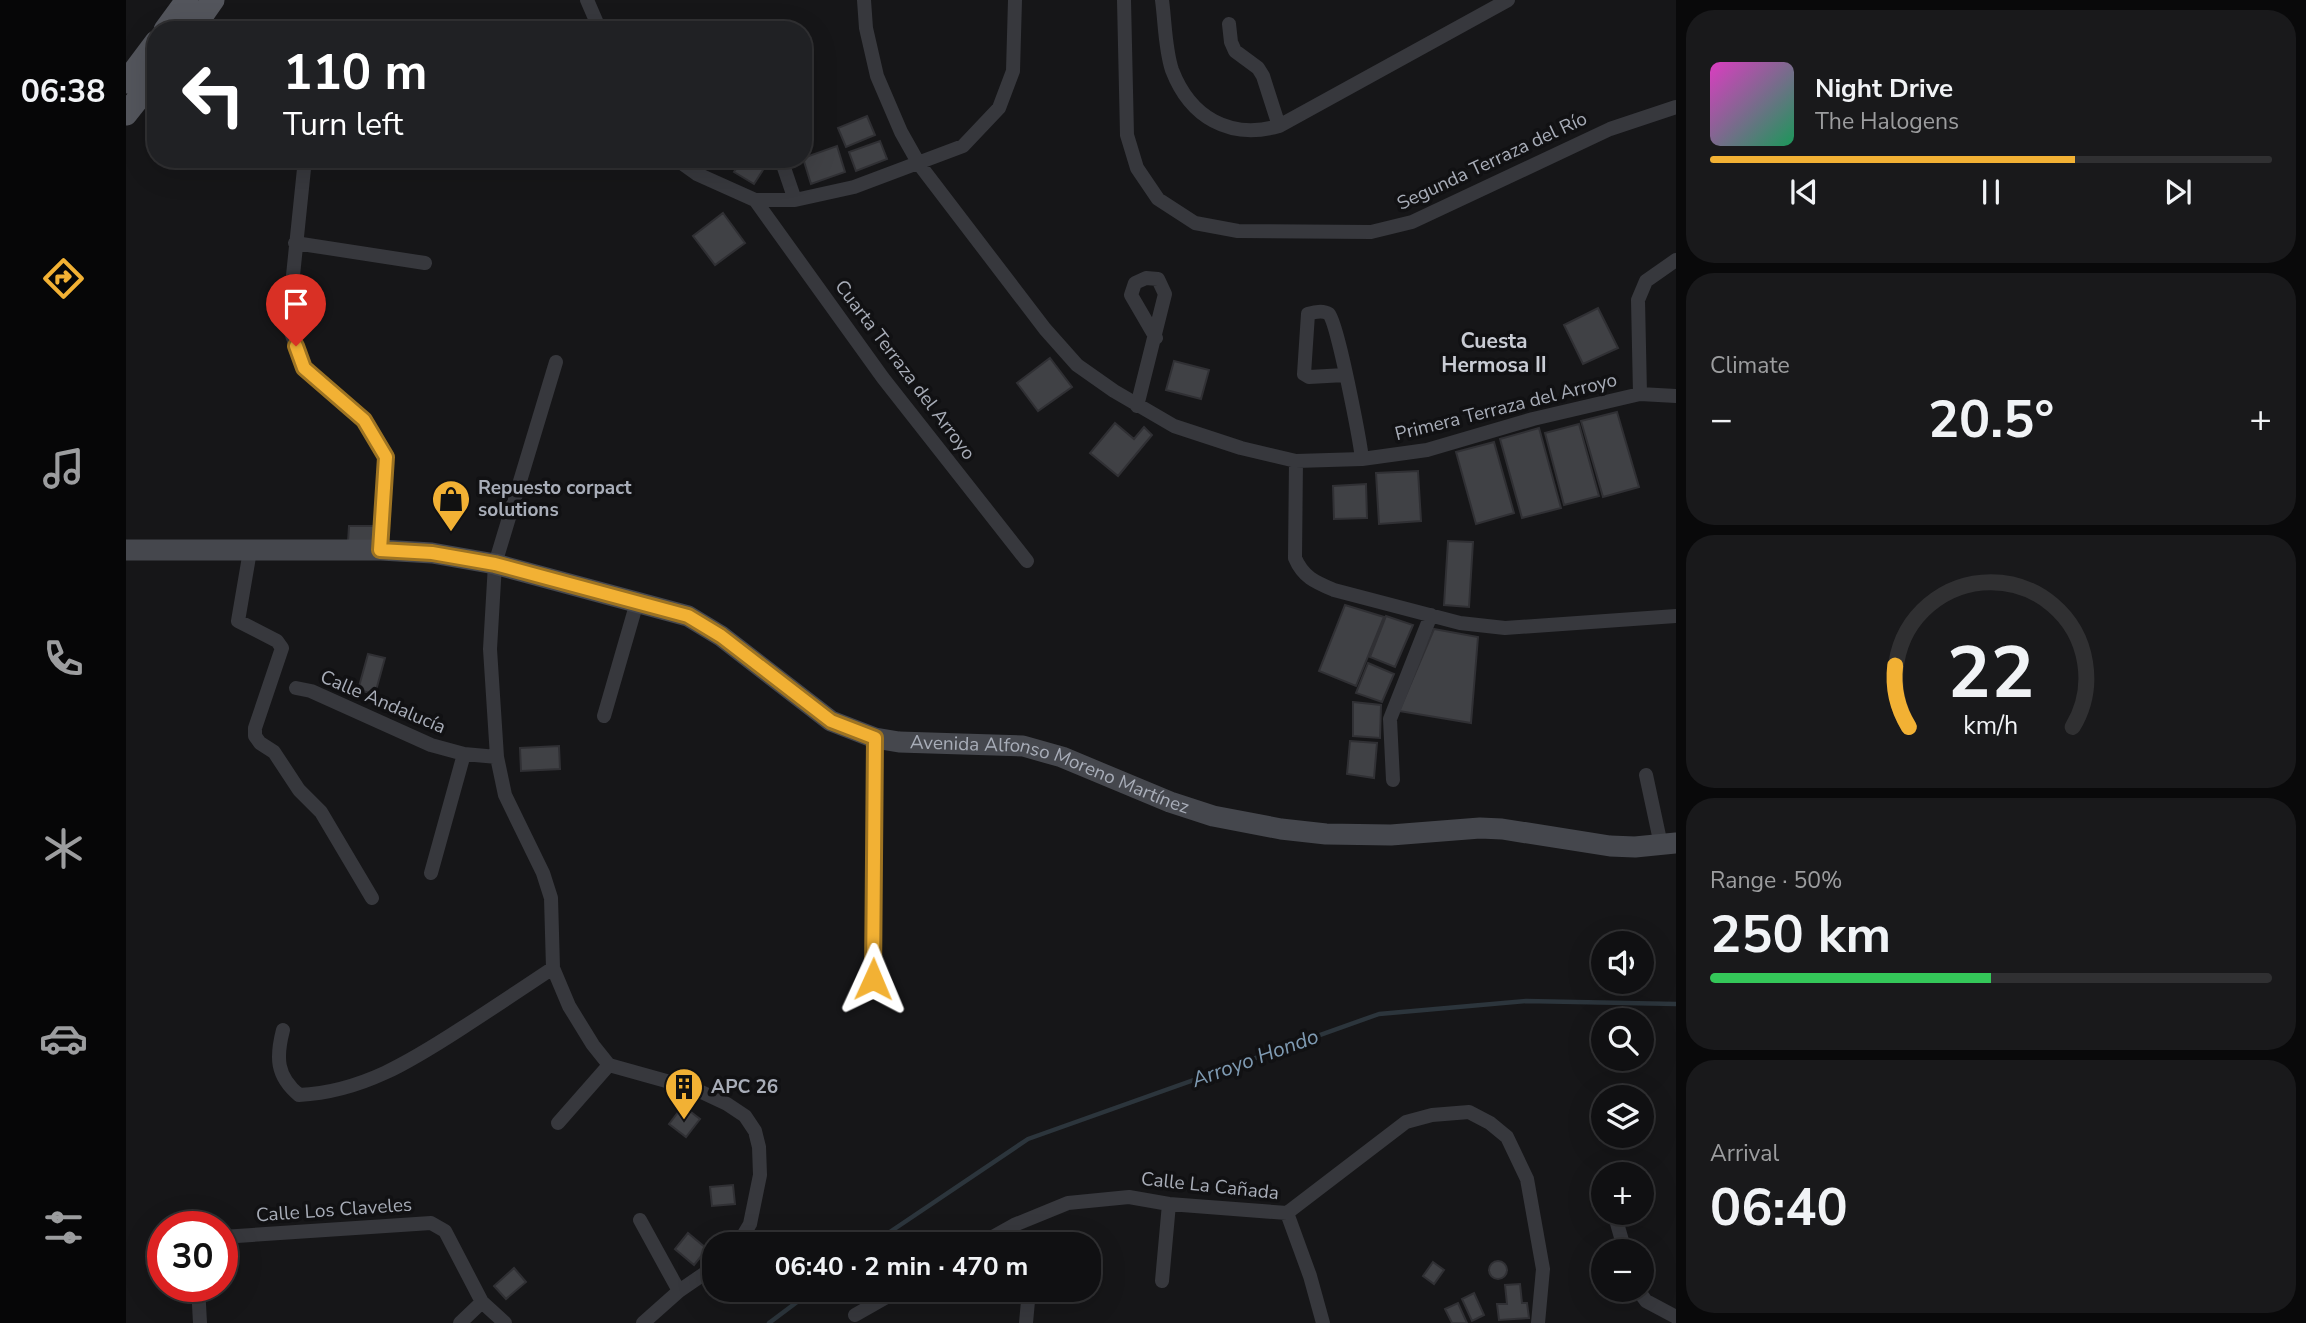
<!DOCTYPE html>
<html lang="en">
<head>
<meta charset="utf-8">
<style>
	body { margin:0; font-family:"Nunito Sans",sans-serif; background:#19191b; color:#f1f3f6; height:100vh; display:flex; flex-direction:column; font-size:26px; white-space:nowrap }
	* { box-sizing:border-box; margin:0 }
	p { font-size:23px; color:#9c9d9f }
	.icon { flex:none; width:38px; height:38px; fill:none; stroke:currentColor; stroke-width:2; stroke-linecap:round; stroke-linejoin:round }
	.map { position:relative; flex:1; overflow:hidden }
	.drawer { display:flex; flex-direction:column; gap:10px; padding:10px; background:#09090a; width:630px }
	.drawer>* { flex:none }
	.banner { position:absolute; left:21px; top:21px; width:665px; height:147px; border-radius:28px; box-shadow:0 7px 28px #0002,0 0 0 2px #303032; background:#202124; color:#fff; overflow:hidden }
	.fabs { position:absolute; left:1465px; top:931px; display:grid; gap:14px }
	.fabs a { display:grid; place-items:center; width:63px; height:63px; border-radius:50%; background:#101012; box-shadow:0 7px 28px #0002,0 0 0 2px #303032; font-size:35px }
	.speed { position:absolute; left:21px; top:1211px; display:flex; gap:14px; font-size:35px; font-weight:700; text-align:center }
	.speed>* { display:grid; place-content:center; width:91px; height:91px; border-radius:50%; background:#101012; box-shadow:0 7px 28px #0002,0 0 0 2px #303032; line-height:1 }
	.speed .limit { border:10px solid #d22; background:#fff; color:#111 }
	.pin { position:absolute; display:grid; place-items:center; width:60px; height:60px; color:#fff; margin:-72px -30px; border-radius:50% 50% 50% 0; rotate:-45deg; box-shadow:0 0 7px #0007 }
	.pin .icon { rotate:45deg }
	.me { position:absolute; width:77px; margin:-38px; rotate:1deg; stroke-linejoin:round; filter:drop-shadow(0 0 5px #0008) }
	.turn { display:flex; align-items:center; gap:24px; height:147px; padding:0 21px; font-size:32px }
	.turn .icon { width:91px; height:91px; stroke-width:2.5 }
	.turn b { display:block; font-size:49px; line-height:60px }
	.big { font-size:52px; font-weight:700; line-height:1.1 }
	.drawer .tile { flex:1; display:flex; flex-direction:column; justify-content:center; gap:10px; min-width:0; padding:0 24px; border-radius:28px; background:#19191b }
	.drawer .dial { align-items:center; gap:0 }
	.dial svg { height:182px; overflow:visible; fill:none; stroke:#303032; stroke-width:7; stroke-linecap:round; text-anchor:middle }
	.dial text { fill:#f1f3f6; stroke:none }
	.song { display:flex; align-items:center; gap:21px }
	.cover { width:84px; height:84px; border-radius:10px; background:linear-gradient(135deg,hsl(310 70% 55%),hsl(150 70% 35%)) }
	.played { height:7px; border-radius:4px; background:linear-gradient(90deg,#f2b134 65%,#303032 65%) }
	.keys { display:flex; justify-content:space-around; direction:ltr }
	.heat { display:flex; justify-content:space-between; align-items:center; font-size:38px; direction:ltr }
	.charge { height:10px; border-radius:5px; background:linear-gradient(90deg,#34c759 50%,#303032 0) }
	.trip { position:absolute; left:576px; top:1232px; width:399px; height:70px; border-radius:28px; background:#101012; box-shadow:0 7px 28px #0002,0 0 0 2px #303032; font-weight:700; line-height:70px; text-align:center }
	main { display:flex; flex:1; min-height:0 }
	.tabs { display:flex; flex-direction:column; width:126px; justify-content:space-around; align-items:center; background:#060607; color:#9c9d9f }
	.tabs .icon { width:49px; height:49px }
	.tabs .current { color:#f2b134 }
	.tabs b { font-size:32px; color:#f1f3f6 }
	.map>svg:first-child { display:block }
</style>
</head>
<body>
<main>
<nav class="tabs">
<b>06:38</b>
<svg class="icon current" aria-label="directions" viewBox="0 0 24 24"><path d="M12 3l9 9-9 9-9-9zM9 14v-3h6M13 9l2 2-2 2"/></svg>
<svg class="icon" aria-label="music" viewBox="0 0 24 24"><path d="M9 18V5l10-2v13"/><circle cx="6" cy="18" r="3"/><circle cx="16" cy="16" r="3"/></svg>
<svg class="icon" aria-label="phone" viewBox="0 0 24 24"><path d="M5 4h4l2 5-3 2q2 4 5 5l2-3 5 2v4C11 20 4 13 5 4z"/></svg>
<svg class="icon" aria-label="climate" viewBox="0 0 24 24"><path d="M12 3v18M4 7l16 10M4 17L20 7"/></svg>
<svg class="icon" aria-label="car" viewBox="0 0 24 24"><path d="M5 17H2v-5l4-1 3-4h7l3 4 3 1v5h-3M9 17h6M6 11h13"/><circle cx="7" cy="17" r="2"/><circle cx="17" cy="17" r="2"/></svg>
<svg class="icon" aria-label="filters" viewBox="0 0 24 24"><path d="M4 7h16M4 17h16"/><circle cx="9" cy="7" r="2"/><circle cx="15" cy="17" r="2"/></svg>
</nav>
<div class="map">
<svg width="1550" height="1323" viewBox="0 0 1550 1323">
	<rect width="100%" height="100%" fill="#161618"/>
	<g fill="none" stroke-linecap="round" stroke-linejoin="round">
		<path stroke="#2c353c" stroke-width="4.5" d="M 746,1244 L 902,1139 L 1253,1014 L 1400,1001 L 1550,1004
			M 643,1323 L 687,1290"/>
	</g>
	<path fill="#404145" stroke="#303034" stroke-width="2" d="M 741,116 L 749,135 L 720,147 L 712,128 Z
		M 754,141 L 761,159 L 730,171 L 723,152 Z
		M 711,146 L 719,172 L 685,184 L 677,158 Z
		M 616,159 L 644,159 L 628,184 L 608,172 Z
		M 597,213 L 619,243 L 589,265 L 567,236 Z
		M 1472,308 L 1492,348 L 1457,364 L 1438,325 Z
		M 924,358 L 946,387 L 912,411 L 891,383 Z
		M 1048,361 L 1083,370 L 1075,399 L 1040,390 Z
		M 1491,412 L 1513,487 L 1477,497 L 1455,421 Z
		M 989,423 L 1008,439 L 1018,427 L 1026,435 L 992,476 L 964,453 Z
		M 1453,424 L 1473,496 L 1438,505 L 1419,433 Z
		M 1413,428 L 1435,508 L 1396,518 L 1374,439 Z
		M 1368,442 L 1388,513 L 1350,524 L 1330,452 Z
		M 1292,471 L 1295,521 L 1253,524 L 1250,473 Z
		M 1240,484 L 1241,518 L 1208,519 L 1207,486 Z
		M 223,526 L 254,526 L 254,542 L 222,542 Z
		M 1322,541 L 1347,542 L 1343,607 L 1318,605 Z
		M 1219,605 L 1258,617 L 1230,686 L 1193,671 Z
		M 1260,616 L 1287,625 L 1269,667 L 1244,657 Z
		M 1308,629 L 1352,637 L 1345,723 L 1273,711 Z
		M 242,654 L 259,658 L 249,694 L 232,690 Z
		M 1242,663 L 1268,674 L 1256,702 L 1230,693 Z
		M 1227,702 L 1255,705 L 1254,738 L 1227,736 Z
		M 1224,741 L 1251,743 L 1248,778 L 1221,774 Z
		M 433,746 L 434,769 L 395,771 L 394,748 Z
		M 557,1106 L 574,1119 L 560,1137 L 543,1124 Z
		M 607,1185 L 609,1204 L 586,1206 L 584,1187 Z
		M 562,1233 L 581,1249 L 568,1265 L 549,1249 Z
		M1363 1270a9 9 0 1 1 18 0a9 9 0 1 1-18 0Z
		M 1307,1262 L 1318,1270 L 1308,1284 L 1297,1276 Z
		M 388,1268 L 400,1282 L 380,1299 L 368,1286 Z
		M 1394,1284 L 1396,1303 L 1401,1303 L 1403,1318 L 1373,1320 L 1371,1304 L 1381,1304 L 1379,1285 Z
		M 1348,1293 L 1358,1315 L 1346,1321 L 1336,1299 Z
		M 1332,1303 L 1341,1323 L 1326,1323 L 1319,1309 Z"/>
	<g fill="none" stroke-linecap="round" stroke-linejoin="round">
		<path stroke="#37383d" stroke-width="14" d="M 461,0 L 474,30
			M 738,0 L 740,28 L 751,76 L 775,132 L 793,164 L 919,329 L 951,365 L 988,391 L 1048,426 L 1115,448 L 1170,461 L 1236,459 L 1301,450 L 1407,419 L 1514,394 L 1550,396
			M 998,0 L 1001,135 L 1011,168 L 1032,199 L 1069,223 L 1112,231 L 1245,232 L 1286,222 L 1484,129 L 1550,107
			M 1036,0 C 1039,22 1039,49 1046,70 C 1064,117 1103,140 1153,126 L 1382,0
			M 1103,24 L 1105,42 L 1109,51 L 1132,68 L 1137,76 L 1153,126
			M 179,159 L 162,324 L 178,368 L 238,420 L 260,457 L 255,550
			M 550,159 L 571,174 L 629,200 L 669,200 L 728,187 L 837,146 L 873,108 L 887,71 L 889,0
			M 655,159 L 669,200
			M 629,200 L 757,378 L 901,561
			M 169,243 L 299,263
			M 430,362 L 369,564 L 364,649 L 371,757 L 379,795 L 417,873 L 425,898 L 427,968 L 443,1006 L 467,1045 L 483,1065 L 569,1089 L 601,1104 L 619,1116 L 629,1131 L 633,1147 L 634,1175 L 624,1224 L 612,1244
			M 1219,375 L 1183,377 L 1178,374 L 1182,314 C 1188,312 1197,310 1203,314 C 1211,320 1234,441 1236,459
			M 1514,394 L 1512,300 L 1520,281 L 1550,260
			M 1011,406 L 1039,294 L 1032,279 L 1020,278 L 1009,283 L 1005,295 L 1030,338
			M 1170,461 L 1169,558 C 1177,577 1189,582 1208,590 L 1334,623 L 1379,628 L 1550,616
			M 124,551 L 112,621 L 151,641 L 156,648 L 129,728 L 129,736 L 134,743 L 148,752 L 173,790 L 195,812 L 246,898
			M 170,688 L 185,691 L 305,745 L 338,754 L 371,757
			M 478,716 L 511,602
			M 1520,775 L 1535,845
			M 1267,780 L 1264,719 L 1305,615
			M 305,873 L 338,754
			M 747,979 L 749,738
			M 157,1030 C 150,1057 150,1076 173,1095 C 236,1092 285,1061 336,1028 C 367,1008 397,988 427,968
			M 432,1123 L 483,1065
			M 1161,1213 L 1184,1276 L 1197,1323
			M 1488,1213 L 1499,1251
			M 514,1220 L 553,1291
			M 888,1225 L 893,1244
			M 96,1237 L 305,1223 L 319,1231 L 356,1302 L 379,1323
			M 854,1244 L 888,1225 L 942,1203 L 1003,1197 L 1043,1204 L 1161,1213 L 1280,1122 L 1306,1115 L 1343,1112 L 1364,1123 L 1381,1137 L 1401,1179 L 1417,1269 L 1412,1323
			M 1036,1281 L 1043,1204
			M 72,1286 L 74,1323
			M 1512,1290 L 1520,1301 L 1550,1317
			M 729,1315 L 773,1290
			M 334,1323 L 356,1302
			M 517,1323 L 553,1291 L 588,1267
			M 900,1323 L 903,1290"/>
		<path stroke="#45474d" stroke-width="21" id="s1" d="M 0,550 L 255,550 L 306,553 L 369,564 L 562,616 L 595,636 L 705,721 L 749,738 L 773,742 L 897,746 L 936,757 L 1044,802 L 1087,816 L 1155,829 L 1200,834 L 1265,835 L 1354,828 L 1376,829 L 1484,846 L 1509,847 L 1550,843"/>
		<path stroke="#53555c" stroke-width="23" d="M 39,30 L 61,0
			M 66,30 L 87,0
			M 0,82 L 30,42
			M 0,114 L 30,76"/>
	</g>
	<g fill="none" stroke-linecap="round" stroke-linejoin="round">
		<defs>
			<path id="route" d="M 170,346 L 178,368 L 238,420 L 260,457 L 254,550 L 306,553 L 369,564 L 562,616 L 595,636 L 705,721 L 749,738 L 747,979"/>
		</defs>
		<use href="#route" stroke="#9d7322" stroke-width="18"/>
		<use href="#route" stroke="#f2b134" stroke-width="12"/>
	</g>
	<defs>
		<symbol id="shop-pin" viewBox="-11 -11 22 30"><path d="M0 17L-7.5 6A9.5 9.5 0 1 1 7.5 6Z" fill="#f2b134" stroke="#111113"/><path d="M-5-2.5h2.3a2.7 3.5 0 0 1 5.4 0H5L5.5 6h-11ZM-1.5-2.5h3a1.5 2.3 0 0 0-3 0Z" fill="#111"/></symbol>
		<symbol id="building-pin" viewBox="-11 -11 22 30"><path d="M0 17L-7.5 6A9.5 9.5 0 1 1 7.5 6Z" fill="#f2b134" stroke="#111113"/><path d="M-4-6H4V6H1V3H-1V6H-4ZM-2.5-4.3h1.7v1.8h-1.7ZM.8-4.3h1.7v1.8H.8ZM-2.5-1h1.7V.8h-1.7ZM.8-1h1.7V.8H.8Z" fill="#111"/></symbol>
	</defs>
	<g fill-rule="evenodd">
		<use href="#shop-pin" x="303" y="477" width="44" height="60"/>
		<use href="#building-pin" x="536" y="1065" width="44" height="60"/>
	</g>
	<g text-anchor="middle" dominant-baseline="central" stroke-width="7" stroke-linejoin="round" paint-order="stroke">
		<g font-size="19" fill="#a8adb8" stroke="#111113">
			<text transform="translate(1366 161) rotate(-25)">Segunda Terraza del Río</text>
			<text transform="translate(779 370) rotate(53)">Cuarta Terraza del Arroyo</text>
			<text transform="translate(1380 407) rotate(-14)">Primera Terraza del Arroyo</text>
			<text transform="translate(257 702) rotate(23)">Calle Andalucía</text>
			<text stroke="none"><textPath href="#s1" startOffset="975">Avenida Alfonso Moreno Martínez</textPath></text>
			<text transform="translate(1084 1186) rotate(6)">Calle La Cañada</text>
			<text transform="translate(208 1210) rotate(-4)">Calle Los Claveles</text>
		</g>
		<g font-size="19" font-weight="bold" fill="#a8adb8" stroke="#111113" text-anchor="start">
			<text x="352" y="488">Repuesto corpact<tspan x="352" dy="22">solutions</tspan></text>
			<text x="585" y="1087">APC 26</text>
		</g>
		<g font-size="21" font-weight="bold" fill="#c9ccd4" stroke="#111113">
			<text x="1368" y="341">Cuesta<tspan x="1368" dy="24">Hermosa II</tspan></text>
		</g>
		<g font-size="21" font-style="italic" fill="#7f9bb3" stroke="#111113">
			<text transform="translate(1129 1058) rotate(-20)">Arroyo Hondo</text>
		</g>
	</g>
</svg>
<div class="fabs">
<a><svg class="icon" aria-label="sound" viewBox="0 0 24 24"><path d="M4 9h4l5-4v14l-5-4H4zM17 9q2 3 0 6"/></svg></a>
<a><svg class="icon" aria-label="search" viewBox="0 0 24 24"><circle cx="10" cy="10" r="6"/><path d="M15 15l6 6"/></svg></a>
<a><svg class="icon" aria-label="layers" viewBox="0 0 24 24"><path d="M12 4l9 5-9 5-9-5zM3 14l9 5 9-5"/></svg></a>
<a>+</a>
<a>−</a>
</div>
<div class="speed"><div class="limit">30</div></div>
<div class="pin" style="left:170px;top:346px;background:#d93025"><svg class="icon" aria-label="arrive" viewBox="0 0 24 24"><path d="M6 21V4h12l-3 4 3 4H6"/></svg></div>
<svg class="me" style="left:747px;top:979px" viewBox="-20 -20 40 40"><path d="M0-17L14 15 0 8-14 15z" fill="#f2b134" stroke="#fff" stroke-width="4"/></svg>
<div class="trip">06:40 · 2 min · 470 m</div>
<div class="banner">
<div class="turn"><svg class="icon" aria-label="left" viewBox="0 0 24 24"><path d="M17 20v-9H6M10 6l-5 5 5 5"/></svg><div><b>110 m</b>Turn left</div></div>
</div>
</div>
<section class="drawer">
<div class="tile">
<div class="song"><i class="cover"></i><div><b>Night Drive</b><p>The Halogens</p></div></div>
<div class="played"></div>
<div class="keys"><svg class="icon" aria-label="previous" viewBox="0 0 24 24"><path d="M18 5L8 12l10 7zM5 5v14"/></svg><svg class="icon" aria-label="pause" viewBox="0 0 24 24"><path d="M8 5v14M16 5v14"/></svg><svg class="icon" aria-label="next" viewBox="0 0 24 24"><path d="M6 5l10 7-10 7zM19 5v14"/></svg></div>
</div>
<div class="tile"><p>Climate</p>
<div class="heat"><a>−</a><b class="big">20.5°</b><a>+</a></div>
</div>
<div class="tile dial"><svg viewBox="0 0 100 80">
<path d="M14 69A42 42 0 1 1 86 69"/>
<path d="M14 69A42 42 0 0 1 8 42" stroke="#f2b134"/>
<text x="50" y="56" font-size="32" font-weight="700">22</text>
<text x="50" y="72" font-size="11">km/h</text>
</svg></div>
<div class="tile"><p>Range · 50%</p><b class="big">250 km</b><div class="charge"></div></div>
<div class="tile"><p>Arrival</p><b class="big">06:40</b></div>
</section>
</main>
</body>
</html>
